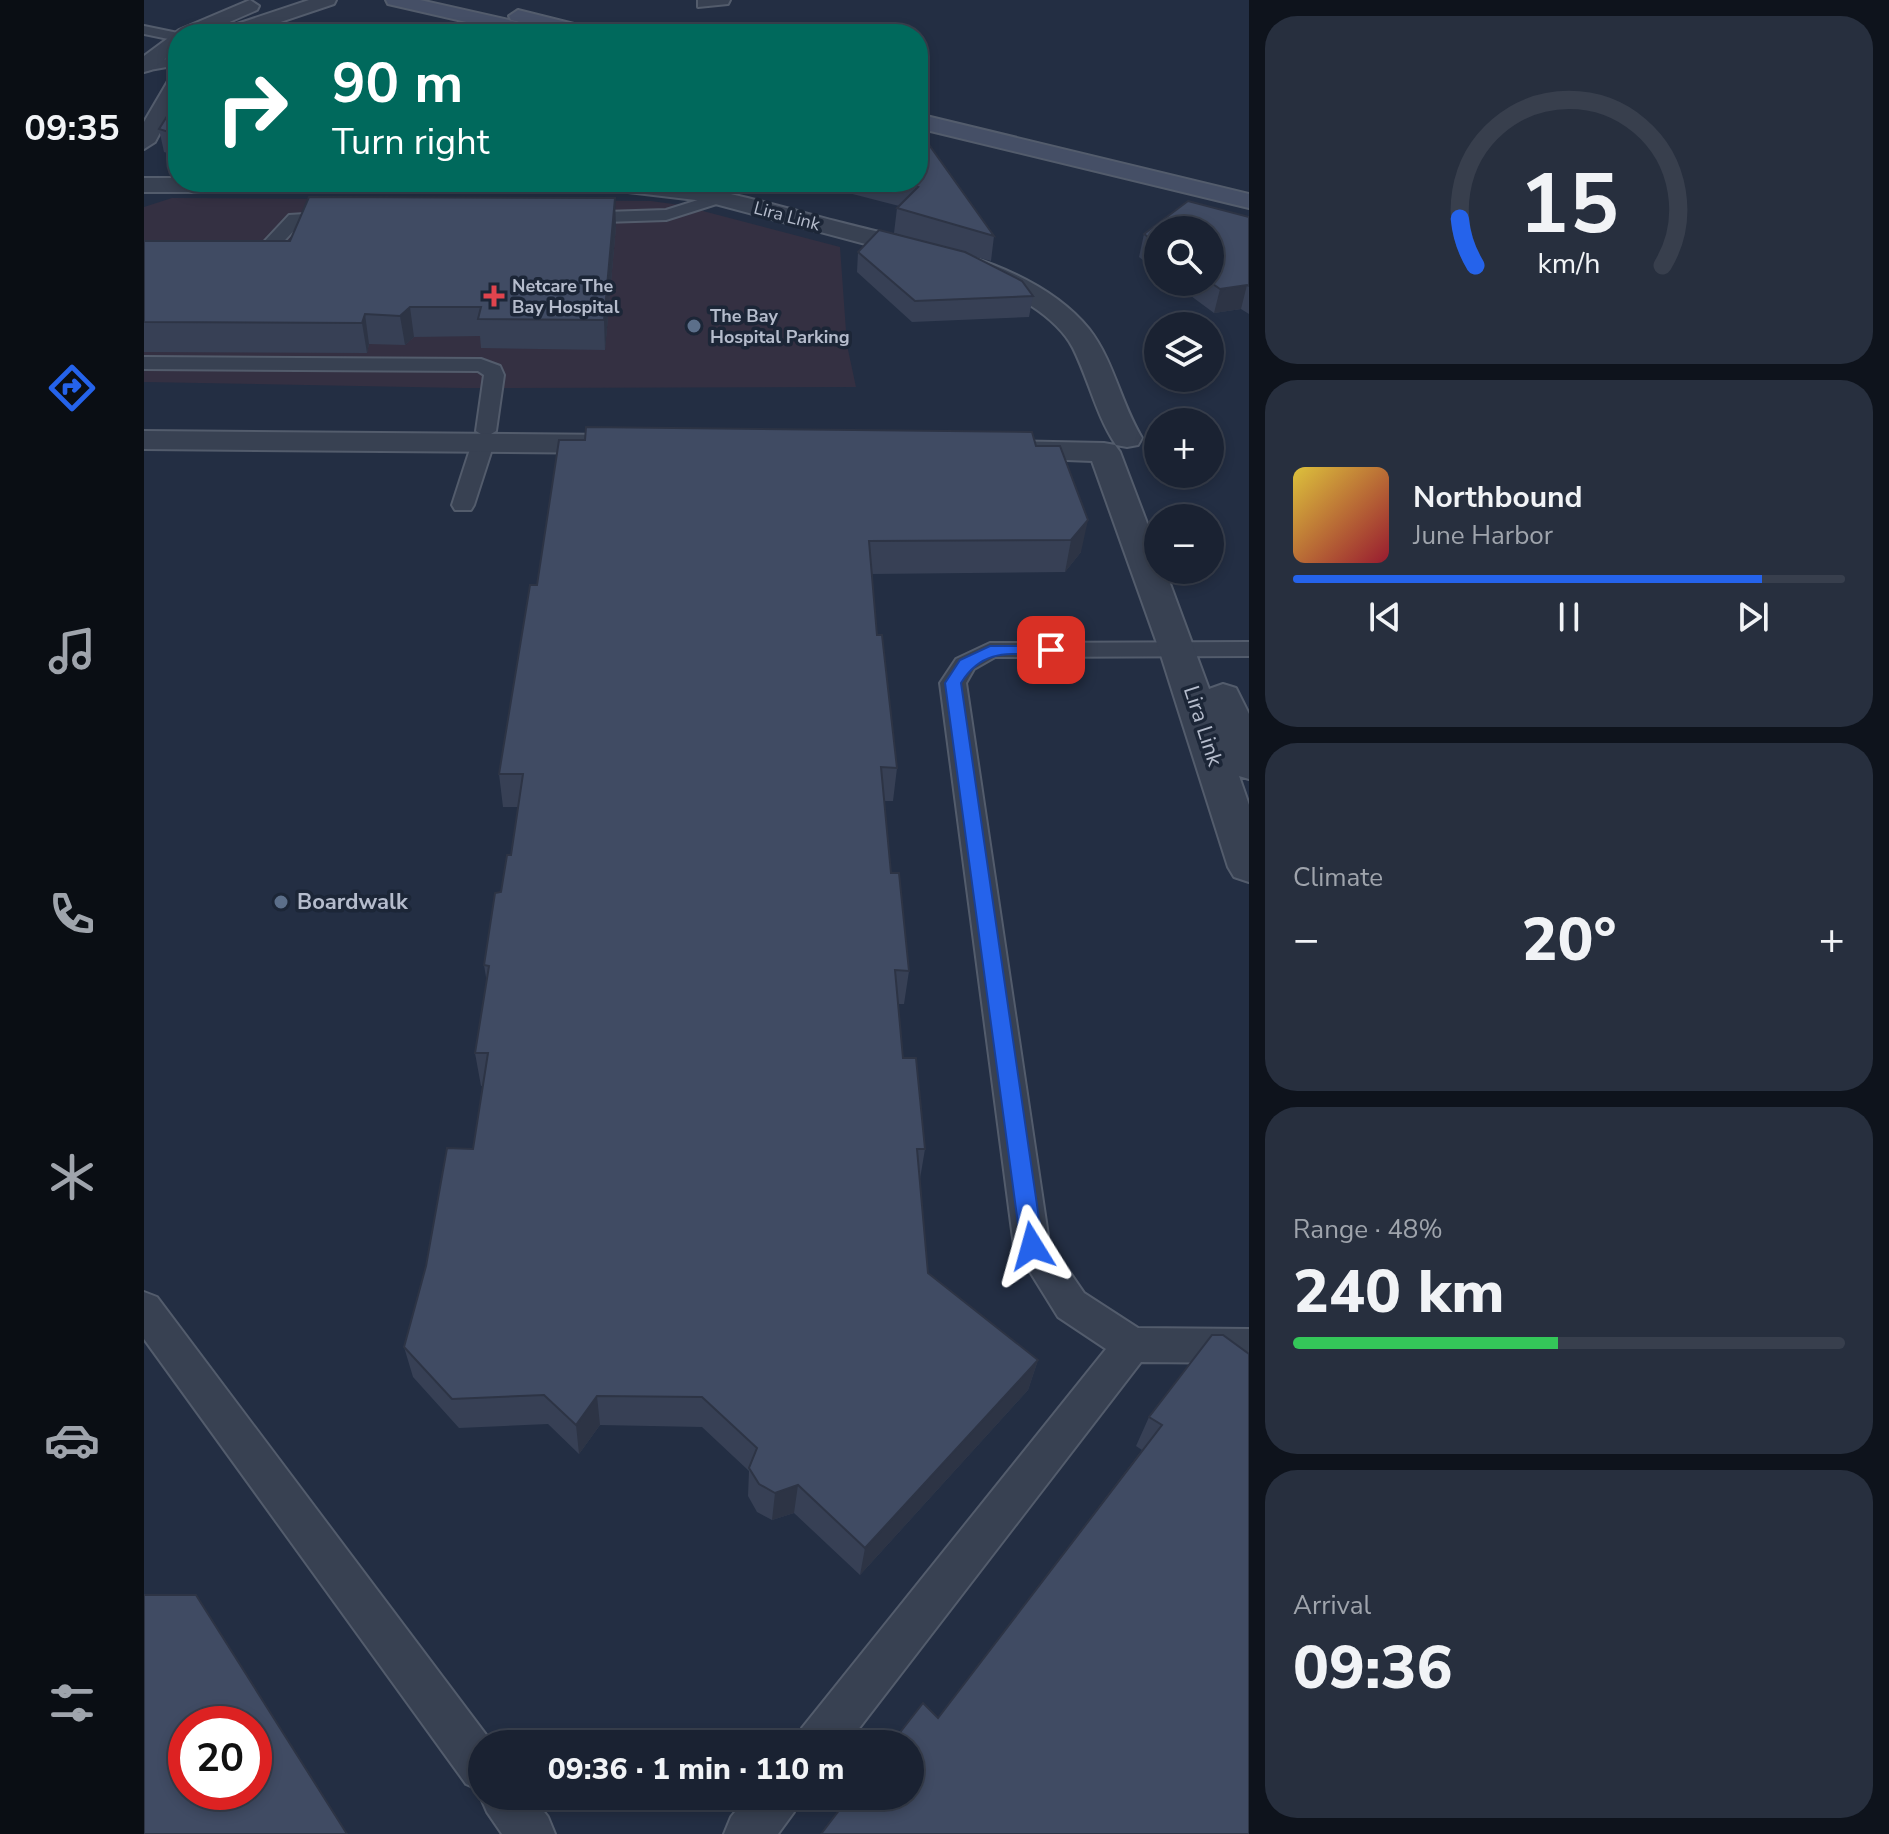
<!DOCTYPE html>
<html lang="en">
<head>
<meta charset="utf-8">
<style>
	body { margin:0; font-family:"Nunito Sans",sans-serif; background:#272f3e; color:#f1f3f6; height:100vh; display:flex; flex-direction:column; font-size:30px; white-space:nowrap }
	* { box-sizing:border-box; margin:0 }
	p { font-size:26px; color:#9fa4ac }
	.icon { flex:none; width:44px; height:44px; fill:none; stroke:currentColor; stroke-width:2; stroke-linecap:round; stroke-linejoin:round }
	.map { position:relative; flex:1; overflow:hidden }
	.panel { display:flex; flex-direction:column; gap:16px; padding:16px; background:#0e131c; width:640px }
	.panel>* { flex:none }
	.hud { position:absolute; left:24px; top:24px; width:760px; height:168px; border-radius:32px; box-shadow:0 4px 12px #0003,0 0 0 2px #383f4d; background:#00695c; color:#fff; overflow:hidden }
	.buttons { position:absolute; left:1000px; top:216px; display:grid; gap:16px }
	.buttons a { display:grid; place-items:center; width:80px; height:80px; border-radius:50%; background:#1a2232; box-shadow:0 4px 12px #0003,0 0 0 2px #383f4d; font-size:40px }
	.speed { position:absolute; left:24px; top:1706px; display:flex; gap:16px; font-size:40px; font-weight:700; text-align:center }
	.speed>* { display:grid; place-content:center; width:104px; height:104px; border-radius:50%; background:#1a2232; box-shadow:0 4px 12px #0003,0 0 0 2px #383f4d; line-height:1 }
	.speed .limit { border:12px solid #d22; background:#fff; color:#111 }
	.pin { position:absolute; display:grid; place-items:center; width:68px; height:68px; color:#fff; margin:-34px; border-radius:16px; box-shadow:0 4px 12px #0006 }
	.me { position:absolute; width:88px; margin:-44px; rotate:352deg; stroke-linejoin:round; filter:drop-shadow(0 0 6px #0008) }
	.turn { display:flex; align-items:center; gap:28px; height:168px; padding:0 32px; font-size:36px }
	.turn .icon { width:104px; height:104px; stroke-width:2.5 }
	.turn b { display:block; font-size:56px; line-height:68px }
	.big { font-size:60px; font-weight:800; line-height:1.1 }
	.panel .widget { flex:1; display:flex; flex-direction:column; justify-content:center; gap:12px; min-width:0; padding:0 28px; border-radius:32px; background:#272f3e }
	.panel .dial { align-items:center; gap:0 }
	.dial svg { height:208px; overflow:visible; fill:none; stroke:#383f4d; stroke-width:7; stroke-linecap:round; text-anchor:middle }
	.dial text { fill:#f1f3f6; stroke:none }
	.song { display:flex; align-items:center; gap:24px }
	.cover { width:96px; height:96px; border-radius:12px; background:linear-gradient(135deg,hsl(50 70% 55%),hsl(350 70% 35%)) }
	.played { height:8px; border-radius:4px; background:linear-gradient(90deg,#2563eb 85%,#383f4d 85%) }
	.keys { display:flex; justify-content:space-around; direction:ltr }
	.heat { display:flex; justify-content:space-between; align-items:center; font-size:44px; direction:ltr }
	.charge { height:12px; border-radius:6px; background:linear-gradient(90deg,#34c759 48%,#383f4d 0) }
	.trip { position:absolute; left:324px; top:1730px; width:456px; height:80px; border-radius:40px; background:#1a2232; box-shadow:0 4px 12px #0003,0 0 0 2px #383f4d; font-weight:800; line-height:80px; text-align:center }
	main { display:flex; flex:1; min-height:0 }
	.tab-bar { display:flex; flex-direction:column; width:144px; justify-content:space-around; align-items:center; background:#0a0e14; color:#9fa4ac }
	.tab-bar .icon { width:56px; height:56px }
	.tab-bar .selected { color:#2563eb }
	.tab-bar b { font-size:36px; color:#f1f3f6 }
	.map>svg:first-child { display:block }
</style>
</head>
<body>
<main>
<nav class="tab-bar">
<b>09:35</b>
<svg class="icon selected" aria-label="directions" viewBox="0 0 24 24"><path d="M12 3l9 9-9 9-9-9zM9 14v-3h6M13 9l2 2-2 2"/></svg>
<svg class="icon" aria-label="music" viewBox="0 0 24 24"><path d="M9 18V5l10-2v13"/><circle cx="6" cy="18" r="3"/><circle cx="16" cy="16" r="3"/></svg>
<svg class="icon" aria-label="phone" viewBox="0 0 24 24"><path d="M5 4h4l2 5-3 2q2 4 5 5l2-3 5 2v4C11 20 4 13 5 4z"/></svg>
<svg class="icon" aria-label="climate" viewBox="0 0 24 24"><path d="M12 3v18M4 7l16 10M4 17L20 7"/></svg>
<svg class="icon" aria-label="car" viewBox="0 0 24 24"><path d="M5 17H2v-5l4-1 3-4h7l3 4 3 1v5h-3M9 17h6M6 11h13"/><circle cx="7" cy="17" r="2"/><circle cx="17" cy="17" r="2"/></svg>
<svg class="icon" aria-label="filters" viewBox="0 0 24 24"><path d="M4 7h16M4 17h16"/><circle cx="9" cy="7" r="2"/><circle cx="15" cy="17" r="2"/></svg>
</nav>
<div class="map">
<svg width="1105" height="1834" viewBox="0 0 1105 1834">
	<rect width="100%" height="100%" fill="#232e43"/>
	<path fill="#343042" d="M 28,198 L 507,201 L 536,205 L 696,247 L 703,345 L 712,387 L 318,388 L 0,382 L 0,207 Z"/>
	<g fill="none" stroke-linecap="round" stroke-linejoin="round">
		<defs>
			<path id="lane" d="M 0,26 L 34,33 L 38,34 L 34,34 L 34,41 L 0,34 Z
				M 34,57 L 34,65 L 0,71 L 0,63 Z
				M 576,193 L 584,198 L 582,201 L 522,220 L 430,223 L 422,218 L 430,213 L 522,210 Z
				M 194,212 L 200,213 L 202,217 L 200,221 L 156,224 L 128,254 L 96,257 L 87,252 L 96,247 L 117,245 L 145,215 Z
				M 0,357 L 337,359 L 356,366 L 360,375 L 352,431 L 342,437 L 332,431 L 340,375 L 334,371 L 0,369 Z
				M 339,437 L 350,443 L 330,505 L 327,510 L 311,510 L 308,505 L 328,443 Z
				M 1105,642 L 1105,656 L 851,657 L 830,669 L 822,683 L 905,1242 L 940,1293 L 994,1328 L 1105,1329 L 1105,1363 L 997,1362 L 703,1744 L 651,1744 L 658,1728 L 962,1349 L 914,1317 L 870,1246 L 796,683 L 812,659 L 846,643 Z
				M 0,1292 L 13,1297 L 349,1744 L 338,1744 L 338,1796 L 388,1796 L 404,1817 L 411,1834 L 358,1834 L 343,1812 L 336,1796 L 338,1791 L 322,1784 L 0,1339 Z
				M 604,1796 L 657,1796 L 650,1812 L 634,1834 L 580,1834 L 587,1817 Z"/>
			<path id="street" d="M 106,0 L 115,6 L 113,10 L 58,34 L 34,34 L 34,49 L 7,70 L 0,72 L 0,56 L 35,30 Z
				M 165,0 L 192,0 L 190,4 L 101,34 L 72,34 L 75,30 Z
				M 554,0 L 586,0 L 584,4 L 554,7 Z
				M 34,74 L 34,99 L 11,142 L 0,149 L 0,122 L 27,76 Z
				M 0,178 L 34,178 L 34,182 L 519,182 C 578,189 634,206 691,221 C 773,243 888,259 945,329 C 970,361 977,404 998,438 L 994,445 L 983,447 L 972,445 C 952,415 945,380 929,348 C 909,310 856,288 819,270 L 560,201 L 484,192 L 0,192 Z
				M 0,431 L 474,435 L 485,437 L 489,444 L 485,451 L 474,453 L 0,449 Z
				M 858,441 L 960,443 L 971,445 L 976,452 L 1014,552 L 1014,570 L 1021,570 L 1065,689 L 1079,684 L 1092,688 L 1105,714 L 1105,779 L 1095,776 L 1105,805 L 1105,882 L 1090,877 L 1084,867 L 1015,649 L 948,461 L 847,457 L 842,450 L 847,443 Z"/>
			<path id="secondary" d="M 242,0 L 276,0 L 391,26 L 367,20 L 365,16 L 374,10 L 454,30 L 457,34 L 424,34 L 408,30 L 411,34 L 375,34 L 244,4 Z
				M 774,114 L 1105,194 L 1105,208 L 774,128 Z"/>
		</defs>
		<use href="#lane" stroke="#535c6c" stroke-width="4"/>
		<use href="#street" stroke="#535c6c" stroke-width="4"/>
		<use href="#secondary" stroke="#535c6c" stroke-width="4"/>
		<use href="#lane" fill="#384152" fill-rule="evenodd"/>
		<use href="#street" fill="#384152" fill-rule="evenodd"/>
		<use href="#secondary" fill="#454f66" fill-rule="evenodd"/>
	</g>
	<path fill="#374055" d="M 34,99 L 34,156 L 20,152 L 15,129 Z
		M 662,182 L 774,182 L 850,236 L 847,261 L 825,255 L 889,296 L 885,317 L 768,322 L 713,272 L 714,252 L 794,246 L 750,233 L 753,208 L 755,206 Z
		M 1044,201 L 1105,217 L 1105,314 L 1097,309 L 1070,313 L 1028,282 L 1066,282 L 1066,230 L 1014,230 L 1014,272 L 995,257 L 1000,234 Z
		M 472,226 L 461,350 L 337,348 L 336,336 L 270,337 L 261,345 L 225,344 L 223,353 L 0,352 L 0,241 L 146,241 Z
		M 892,446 L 937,552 L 921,572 L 727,574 L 733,635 L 753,768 L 749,801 L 740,801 L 747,873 L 765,971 L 760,1004 L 754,1004 L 759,1058 L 781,1149 L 776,1179 L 784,1273 L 894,1360 L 884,1390 L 716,1575 L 650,1513 L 628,1520 L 613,1512 L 604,1496 L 605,1471 L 558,1427 L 456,1425 L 435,1454 L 404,1424 L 315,1428 L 269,1377 L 260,1347 L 329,1149 L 339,1086 L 337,1086 L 331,1053 L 343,983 L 340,965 L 357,892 L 367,855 L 374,807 L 359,807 L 355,774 L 393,585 Z
		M 1105,1354 L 794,1718 L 998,1450 L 992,1446 L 1005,1417 Z"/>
	<path fill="#2d3445" d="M 471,198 L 472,226 L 461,350 L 460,320 Z
		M 1103,285 L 1097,309 L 1070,313 L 1076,289 Z
		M 266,307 L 270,337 L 261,345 L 256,316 Z
		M 221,314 L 225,344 L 223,353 L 218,323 Z
		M 944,520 L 937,552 L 921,572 L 927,540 Z
		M 894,1360 L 884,1390 L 716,1575 L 721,1548 Z
		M 453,1396 L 456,1425 L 435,1454 L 432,1425 Z
		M 654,1485 L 650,1513 L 628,1520 L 631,1493 Z"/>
	<path fill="#404b63" stroke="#2d3445" stroke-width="2" fill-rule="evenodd" d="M 140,30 L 205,30 L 204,33 L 222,33 L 221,34 L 138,34 Z
		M 34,99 L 34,135 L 15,129 Z
		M 774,140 L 783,142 L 850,236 L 753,208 L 774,187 L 755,182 L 774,182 Z
		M 165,197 L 471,198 L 460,320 L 334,319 L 337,307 L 266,307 L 256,316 L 221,314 L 218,323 L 0,322 L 0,241 L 146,241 Z
		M 1044,201 L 1105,217 L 1105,286 L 1103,285 L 1076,289 L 1066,282 L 1066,230 L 1014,230 L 1014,244 L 1000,234 Z
		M 735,230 L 821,252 L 878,281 L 889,296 L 771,301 L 714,252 Z
		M 442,427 L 888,432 L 892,446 L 916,446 L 944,520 L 927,540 L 725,541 L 733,635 L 738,635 L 753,768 L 737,767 L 747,873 L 755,873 L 765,971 L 751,970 L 759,1058 L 772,1058 L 781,1149 L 773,1149 L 784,1273 L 894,1360 L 721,1548 L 654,1485 L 631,1493 L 615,1484 L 605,1468 L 613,1448 L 558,1397 L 453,1396 L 432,1425 L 400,1395 L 308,1399 L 260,1347 L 282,1266 L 303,1148 L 329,1149 L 344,1053 L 331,1053 L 345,966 L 340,965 L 351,893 L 357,892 L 363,855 L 367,855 L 379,774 L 355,774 L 386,585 L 393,585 L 415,440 L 441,440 Z
		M 1068,1335 L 1079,1335 L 1105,1354 L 1105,1834 L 677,1834 L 706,1796 L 766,1796 L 766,1744 L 747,1744 L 779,1703 L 794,1718 L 1018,1425 L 1005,1417 Z
		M 0,1595 L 52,1595 L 203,1834 L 0,1834 ZM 42,1724 L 110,1724 L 110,1792 L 42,1792 Z"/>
	<path fill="#2563eb" stroke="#184099" stroke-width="2" d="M 846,646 L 907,646 L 915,650 L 907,655 C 869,655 840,646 817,683 L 899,1246 L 896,1253 L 888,1255 L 880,1253 L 877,1246 L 801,683 L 816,660 Z"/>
	<path fill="#e0444e" stroke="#1c2637" stroke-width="3" d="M346 284h8v8h8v8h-8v8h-8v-8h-8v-8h8z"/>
	<g fill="#5c6f8a" stroke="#1c2637" stroke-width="3">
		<circle cx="550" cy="326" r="8"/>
		<circle cx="137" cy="902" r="8"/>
	</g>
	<g text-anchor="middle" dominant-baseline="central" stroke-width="7" stroke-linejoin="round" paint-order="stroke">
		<g font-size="18" fill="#b5bccc" stroke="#1c2637">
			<text transform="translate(643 216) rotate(15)">Lira Link</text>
		</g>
		<g font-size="18" font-weight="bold" fill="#b5bccc" stroke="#1c2637" text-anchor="start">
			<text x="368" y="286">Netcare The<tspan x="368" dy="21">Bay Hospital</tspan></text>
			<text x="566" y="316">The Bay<tspan x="566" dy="21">Hospital Parking</tspan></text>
		</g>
		<g font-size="22" fill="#b5bccc" stroke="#1c2637">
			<text transform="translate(1059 726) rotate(72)">Lira Link</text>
		</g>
		<g font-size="22" font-weight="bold" fill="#b5bccc" stroke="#1c2637" text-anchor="start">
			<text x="153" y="902">Boardwalk</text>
		</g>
	</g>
</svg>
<div class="buttons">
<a><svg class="icon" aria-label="search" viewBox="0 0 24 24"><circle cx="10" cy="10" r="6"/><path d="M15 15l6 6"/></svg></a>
<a><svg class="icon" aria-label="layers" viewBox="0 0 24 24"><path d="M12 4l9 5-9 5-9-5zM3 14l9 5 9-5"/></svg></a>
<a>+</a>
<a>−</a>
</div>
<div class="speed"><div class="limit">20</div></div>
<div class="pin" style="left:907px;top:650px;background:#d93025"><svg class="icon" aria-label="arrive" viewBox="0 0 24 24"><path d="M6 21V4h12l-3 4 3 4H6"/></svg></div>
<svg class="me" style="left:888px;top:1246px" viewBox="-20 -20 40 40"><path d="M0-17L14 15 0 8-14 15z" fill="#2563eb" stroke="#fff" stroke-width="4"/></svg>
<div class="trip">09:36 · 1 min · 110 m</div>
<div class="hud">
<div class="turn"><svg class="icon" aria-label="right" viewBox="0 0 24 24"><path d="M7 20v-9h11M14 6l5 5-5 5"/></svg><div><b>90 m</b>Turn right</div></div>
</div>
</div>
<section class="panel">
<div class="widget dial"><svg viewBox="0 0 100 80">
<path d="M14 69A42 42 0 1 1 86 69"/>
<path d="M14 69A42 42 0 0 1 8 51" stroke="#2563eb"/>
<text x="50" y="56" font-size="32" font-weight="700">15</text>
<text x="50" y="72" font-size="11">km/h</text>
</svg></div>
<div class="widget">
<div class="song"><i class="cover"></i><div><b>Northbound</b><p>June Harbor</p></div></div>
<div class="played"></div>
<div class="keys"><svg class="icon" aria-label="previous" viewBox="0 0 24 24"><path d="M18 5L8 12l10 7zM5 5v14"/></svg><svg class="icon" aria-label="pause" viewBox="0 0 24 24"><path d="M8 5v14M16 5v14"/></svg><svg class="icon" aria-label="next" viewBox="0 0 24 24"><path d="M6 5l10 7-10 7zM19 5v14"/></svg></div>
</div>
<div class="widget"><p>Climate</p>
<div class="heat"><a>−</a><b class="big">20°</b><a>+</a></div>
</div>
<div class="widget"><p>Range · 48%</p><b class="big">240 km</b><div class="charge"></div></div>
<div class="widget"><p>Arrival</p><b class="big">09:36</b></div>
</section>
</main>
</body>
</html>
